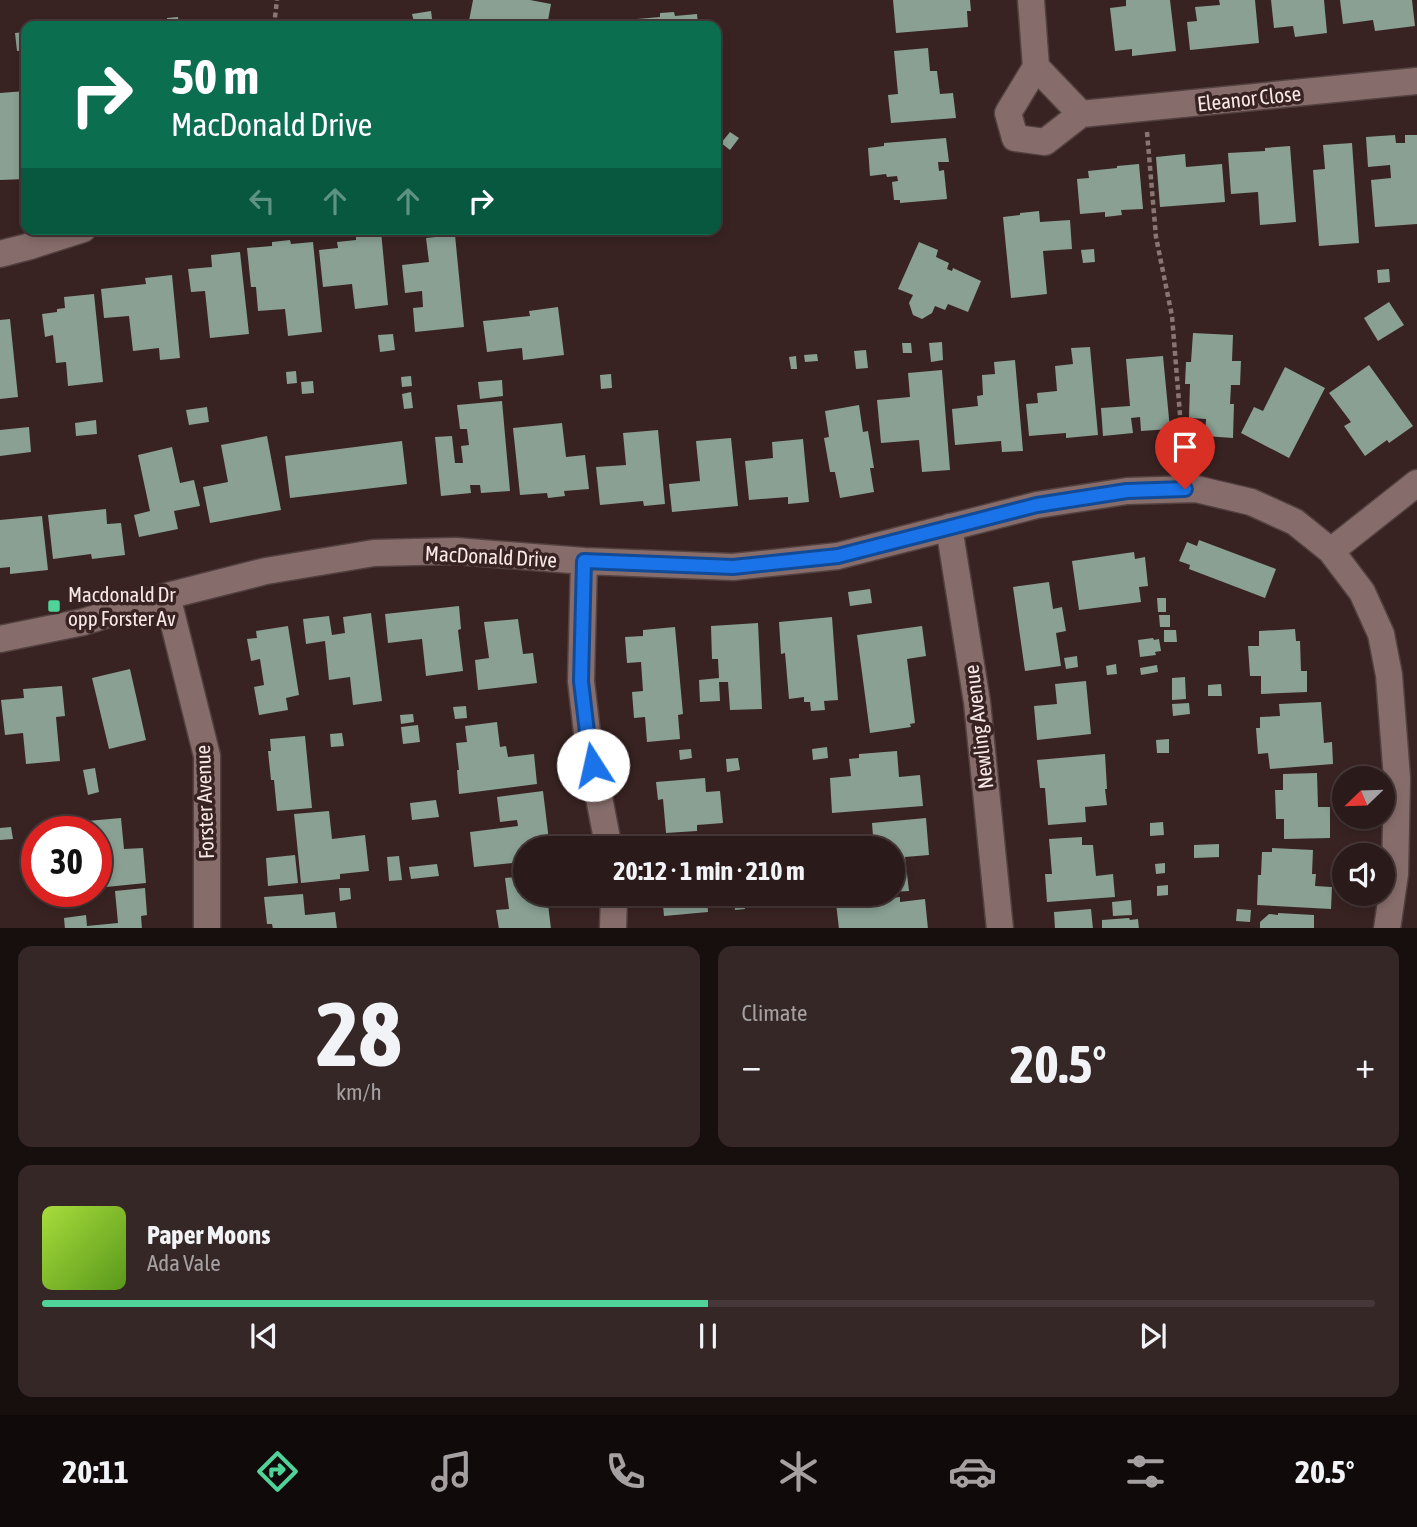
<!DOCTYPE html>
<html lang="en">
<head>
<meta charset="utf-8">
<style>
	body { margin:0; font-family:"Asap Condensed",sans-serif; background:#362727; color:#f1f3f6; height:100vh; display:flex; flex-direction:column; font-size:26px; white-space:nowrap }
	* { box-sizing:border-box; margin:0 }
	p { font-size:23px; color:#a5a1a2 }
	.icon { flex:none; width:38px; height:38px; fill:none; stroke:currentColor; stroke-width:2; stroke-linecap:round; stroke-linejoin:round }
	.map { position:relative; height:928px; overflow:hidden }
	.sheet { display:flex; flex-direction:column; gap:18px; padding:18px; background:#170e0e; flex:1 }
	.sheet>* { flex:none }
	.banner { position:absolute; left:21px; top:21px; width:700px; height:214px; border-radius:14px; box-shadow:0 4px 10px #0003,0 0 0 2px #463839; background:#0b6e4f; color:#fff; overflow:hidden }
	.needle { width:46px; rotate:247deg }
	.fabs { position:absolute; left:1332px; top:766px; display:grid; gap:14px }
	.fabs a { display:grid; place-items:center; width:63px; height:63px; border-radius:50%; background:#2a1a1a; box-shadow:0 4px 10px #0003,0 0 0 2px #463839; font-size:35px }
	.speed { position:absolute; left:21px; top:816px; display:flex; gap:14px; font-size:35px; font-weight:700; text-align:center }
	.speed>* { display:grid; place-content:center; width:91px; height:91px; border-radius:50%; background:#2a1a1a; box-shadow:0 4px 10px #0003,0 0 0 2px #463839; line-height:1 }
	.speed .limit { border:10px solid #d22; background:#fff; color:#111 }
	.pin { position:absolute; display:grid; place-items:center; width:60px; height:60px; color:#fff; margin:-72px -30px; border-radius:50% 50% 50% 0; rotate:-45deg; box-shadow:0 0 7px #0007 }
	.pin .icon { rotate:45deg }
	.me { position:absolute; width:77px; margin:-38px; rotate:350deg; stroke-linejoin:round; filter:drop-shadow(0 0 5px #0008) }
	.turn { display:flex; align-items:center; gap:24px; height:147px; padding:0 35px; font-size:32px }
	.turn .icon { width:91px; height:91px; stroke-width:2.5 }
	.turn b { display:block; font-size:49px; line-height:60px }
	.lanes { display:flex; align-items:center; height:66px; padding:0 35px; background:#0003; justify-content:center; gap:35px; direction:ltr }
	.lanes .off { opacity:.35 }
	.big { font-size:52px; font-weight:700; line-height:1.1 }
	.sheet .widget { flex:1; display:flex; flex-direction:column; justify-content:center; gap:10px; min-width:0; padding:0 24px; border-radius:14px; background:#362727 }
	.sheet .dial { align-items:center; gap:0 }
	.dial b { font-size:91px; line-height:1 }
	.song { display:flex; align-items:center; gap:21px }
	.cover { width:84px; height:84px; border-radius:10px; background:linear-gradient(135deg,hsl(80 70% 55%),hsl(90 70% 35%)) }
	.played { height:7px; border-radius:4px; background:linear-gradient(90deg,#4fd399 50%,#463839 50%) }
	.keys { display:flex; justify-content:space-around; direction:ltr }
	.heat { display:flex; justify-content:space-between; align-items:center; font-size:38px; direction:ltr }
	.sheet .tiles { flex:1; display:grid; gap:18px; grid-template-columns:1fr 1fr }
	.widget:last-child { grid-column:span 2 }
	.trip { position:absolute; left:513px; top:836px; width:392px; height:70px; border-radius:35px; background:#2a1a1a; box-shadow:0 4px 10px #0003,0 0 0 2px #463839; font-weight:700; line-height:70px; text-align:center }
	.tabs { display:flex; height:112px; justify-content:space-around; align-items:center; background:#110a0a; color:#a5a1a2 }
	.tabs .icon { width:49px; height:49px }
	.tabs .selected { color:#4fd399 }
	.tabs b { font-size:32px; color:#f1f3f6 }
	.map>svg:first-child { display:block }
</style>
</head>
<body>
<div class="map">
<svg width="1417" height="929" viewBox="0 0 1417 929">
	<rect width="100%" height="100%" fill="#382322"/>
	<path fill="#89a093" d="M 473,0 L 530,0 L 551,4 L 547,26 L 468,26 Z
		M 893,0 L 970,0 L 971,11 L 967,11 L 968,27 L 896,33 Z
		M 1126,0 L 1170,0 L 1176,51 L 1132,56 L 1132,49 L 1115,51 L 1110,8 L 1126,6 Z
		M 1219,0 L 1255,0 L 1259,43 L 1190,50 L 1187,22 L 1197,21 L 1195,7 L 1220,5 Z
		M 1271,0 L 1324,0 L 1327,33 L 1295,37 L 1293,26 L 1274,28 Z
		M 1340,0 L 1412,0 L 1415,26 L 1375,31 L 1373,20 L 1343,24 Z
		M 431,11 L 433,26 L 398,26 L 398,25 L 414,22 L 412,14 Z
		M 674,12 L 675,16 L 697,14 L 698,26 L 638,26 L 637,19 L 660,17 L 660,13 Z
		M 178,17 L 179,26 L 167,26 L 167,18 Z
		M 26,32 L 26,50 L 17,51 L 15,33 Z
		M 928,48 L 930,71 L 937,71 L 940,94 L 953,93 L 956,118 L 891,123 L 888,95 L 898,94 L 894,51 Z
		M 26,91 L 26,179 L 0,180 L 0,93 Z
		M 730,132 L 739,138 L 730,150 L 721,143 Z
		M 1395,135 L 1396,143 L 1405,143 L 1405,135 L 1417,135 L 1417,224 L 1375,227 L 1371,180 L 1391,178 L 1390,165 L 1368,167 L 1366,137 Z
		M 946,138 L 949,162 L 938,162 L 939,171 L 944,170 L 947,199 L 900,203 L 900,200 L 894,200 L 892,182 L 898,181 L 897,176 L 887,177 L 886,174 L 870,176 L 868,148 L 884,146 L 884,143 Z
		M 1352,143 L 1359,243 L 1319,246 L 1313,170 L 1325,169 L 1323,145 Z
		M 1290,146 L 1296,222 L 1260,225 L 1258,192 L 1231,194 L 1228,153 L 1265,151 L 1265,148 Z
		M 1185,154 L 1186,167 L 1222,164 L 1225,202 L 1160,207 L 1156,157 Z
		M 1139,164 L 1143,209 L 1121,210 L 1122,215 L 1105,217 L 1105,212 L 1080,214 L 1077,179 L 1089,178 L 1088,171 L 1117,168 L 1117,166 Z
		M 1039,211 L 1040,222 L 1070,220 L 1072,249 L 1043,251 L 1047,294 L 1011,298 L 1003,217 L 1020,215 L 1020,213 Z
		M 381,231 L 388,305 L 355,309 L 352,284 L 323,287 L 319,250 L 338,248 L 337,242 L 356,240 L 356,234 Z
		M 455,235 L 464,327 L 415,332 L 413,308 L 423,307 L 422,291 L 405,293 L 402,265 L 429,262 L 426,238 Z
		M 290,240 L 291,244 L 313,242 L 322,332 L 288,336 L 285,309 L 258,311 L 256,287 L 251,287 L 247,248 L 272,246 L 272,242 Z
		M 919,242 L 938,250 L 936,257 L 949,263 L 947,269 L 952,271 L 953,268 L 981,281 L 968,312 L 948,304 L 945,310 L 935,306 L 932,313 L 922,319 L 913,315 L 909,303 L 913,295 L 898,289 Z
		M 1094,249 L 1095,262 L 1083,263 L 1081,250 Z
		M 240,252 L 249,334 L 210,338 L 205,291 L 191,292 L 188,269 L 212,267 L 211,255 Z
		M 1389,269 L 1390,282 L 1378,283 L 1377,270 Z
		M 172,275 L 180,358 L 160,360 L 159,348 L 133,351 L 129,316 L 104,318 L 101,289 L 146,284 L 145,278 Z
		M 94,294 L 103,382 L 68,386 L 66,362 L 56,363 L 53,335 L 45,337 L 42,314 L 57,312 L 57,309 L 65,308 L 64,297 Z
		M 1389,302 L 1404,325 L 1378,341 L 1364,318 Z
		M 558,307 L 564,355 L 523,360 L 522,348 L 487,352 L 483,321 L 530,316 L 529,311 Z
		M 10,319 L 18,397 L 0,399 L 0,320 Z
		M 1193,333 L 1233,335 L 1232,361 L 1241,361 L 1240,385 L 1231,385 L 1230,404 L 1234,404 L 1233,438 L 1205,436 L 1206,419 L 1189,418 L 1190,384 L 1185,384 L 1186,362 L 1191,362 Z
		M 393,334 L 395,350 L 380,352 L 378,335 Z
		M 942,342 L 943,360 L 931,362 L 929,343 Z
		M 902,343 L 911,343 L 912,353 L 903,353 Z
		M 1090,347 L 1098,435 L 1066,438 L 1066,433 L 1029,436 L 1026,404 L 1038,403 L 1037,393 L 1057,391 L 1055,366 L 1073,364 L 1071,348 Z
		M 866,350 L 868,368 L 856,369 L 854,351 Z
		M 817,354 L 818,361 L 805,362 L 804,355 Z
		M 796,356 L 797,369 L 791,369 L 789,357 Z
		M 1163,356 L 1170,429 L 1141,431 L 1140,417 L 1131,418 L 1133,433 L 1103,436 L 1101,408 L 1130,406 L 1126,359 Z
		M 1015,360 L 1023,451 L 1002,452 L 1001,441 L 955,445 L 952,409 L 978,406 L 977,396 L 983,395 L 982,375 L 995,374 L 994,362 Z
		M 1369,365 L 1413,426 L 1389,443 L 1387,440 L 1365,456 L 1344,426 L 1351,422 L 1329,393 Z
		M 1285,367 L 1325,388 L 1289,458 L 1241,433 L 1254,407 L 1263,411 Z
		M 942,370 L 950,470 L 922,472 L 919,440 L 881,443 L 877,400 L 910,397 L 908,373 Z
		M 296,371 L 297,383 L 287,384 L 286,372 Z
		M 611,374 L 612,388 L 601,389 L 600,375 Z
		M 411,376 L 412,386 L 402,387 L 401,377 Z
		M 502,380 L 503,396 L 480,399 L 478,382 Z
		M 313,381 L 314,393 L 302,394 L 301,382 Z
		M 411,392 L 413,408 L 404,409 L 402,394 Z
		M 502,401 L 510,491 L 481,493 L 480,485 L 470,485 L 471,493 L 441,496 L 435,437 L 452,436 L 455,463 L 463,463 L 461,446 L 469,445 L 467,429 L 460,429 L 457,405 Z
		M 859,405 L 863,432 L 868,431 L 874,468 L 870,468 L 874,492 L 840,498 L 835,472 L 830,472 L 824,438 L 829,437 L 825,411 Z
		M 207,407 L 209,422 L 189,425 L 186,410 Z
		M 96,420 L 97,434 L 76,436 L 75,423 Z
		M 562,423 L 566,457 L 585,455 L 589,489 L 564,491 L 565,496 L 548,498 L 547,493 L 520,495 L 513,428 Z
		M 29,427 L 31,452 L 0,456 L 0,430 Z
		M 658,430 L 665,504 L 644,506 L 643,501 L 600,505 L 596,467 L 626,465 L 623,433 Z
		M 267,436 L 281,510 L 210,523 L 203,487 L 228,482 L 221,445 Z
		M 731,438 L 738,506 L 672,512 L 669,484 L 700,481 L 696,441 Z
		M 803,439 L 809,502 L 788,504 L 788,497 L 749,500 L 745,461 L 773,458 L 772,442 Z
		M 402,441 L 407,484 L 290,498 L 285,456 Z
		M 172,447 L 180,483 L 194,480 L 200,506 L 174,511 L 178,529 L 139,537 L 134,515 L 150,511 L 138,455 Z
		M 106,509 L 107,524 L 121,523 L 125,555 L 92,559 L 91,554 L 53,559 L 48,515 Z
		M 42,516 L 48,570 L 10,574 L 10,567 L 0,568 L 0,520 Z
		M 1199,540 L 1276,569 L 1265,598 L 1189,569 L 1190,565 L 1179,561 L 1187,542 L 1197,546 Z
		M 1134,552 L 1135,559 L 1145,557 L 1148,586 L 1139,587 L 1141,602 L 1079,610 L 1072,561 Z
		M 1049,582 L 1053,609 L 1062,607 L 1066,631 L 1056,633 L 1061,666 L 1025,671 L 1013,587 Z
		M 870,589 L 872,603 L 850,606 L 848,592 Z
		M 1157,598 L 1166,598 L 1166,612 L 1158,612 Z
		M 459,606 L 461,629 L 458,630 L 463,671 L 426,676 L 422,639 L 388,643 L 385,614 Z
		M 371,613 L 382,701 L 353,705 L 350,677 L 329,680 L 325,641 L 306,644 L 303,619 L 329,616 L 332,635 L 345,633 L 343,617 Z
		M 1159,615 L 1170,615 L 1170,627 L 1160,627 Z
		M 832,617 L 838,700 L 824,701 L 825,710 L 811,711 L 810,702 L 804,702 L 804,697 L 789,699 L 785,653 L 781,654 L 779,622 Z
		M 518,619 L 523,654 L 533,653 L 537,683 L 478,690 L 475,660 L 489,658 L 484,622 Z
		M 758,623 L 762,709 L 730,710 L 728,682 L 719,682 L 720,701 L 700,702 L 699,680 L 719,678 L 718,659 L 712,659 L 711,626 Z
		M 288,626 L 299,695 L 286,698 L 288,710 L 259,715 L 254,687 L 264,685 L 260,659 L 251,661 L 247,639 L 257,638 L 256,631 Z
		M 922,626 L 926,656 L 907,659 L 915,723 L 910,724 L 911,727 L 870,733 L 857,635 Z
		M 675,627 L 683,714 L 678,715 L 680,739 L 647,742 L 645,717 L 634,718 L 632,692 L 643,691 L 641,662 L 627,663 L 625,637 L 643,636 L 643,630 Z
		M 1295,629 L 1296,641 L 1300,641 L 1301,671 L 1307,671 L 1307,692 L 1261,694 L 1261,676 L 1250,676 L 1248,646 L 1259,646 L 1259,631 Z
		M 1164,630 L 1176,630 L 1177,642 L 1164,642 Z
		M 1153,638 L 1154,640 L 1159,639 L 1161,651 L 1155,652 L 1156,655 L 1140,657 L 1138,640 Z
		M 1077,656 L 1078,667 L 1066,669 L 1064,658 Z
		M 1116,664 L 1117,674 L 1107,675 L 1106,666 Z
		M 1157,665 L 1158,672 L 1141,675 L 1140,668 Z
		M 130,669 L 146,740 L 109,749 L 92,678 Z
		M 1185,677 L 1186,699 L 1172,700 L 1172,678 Z
		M 1086,681 L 1091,734 L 1037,740 L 1034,706 L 1057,704 L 1055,684 Z
		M 1221,684 L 1222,696 L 1208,696 L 1208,685 Z
		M 62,686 L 65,716 L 56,717 L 60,761 L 26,764 L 23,733 L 5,735 L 1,700 L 24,698 L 23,689 Z
		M 1321,702 L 1324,743 L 1332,742 L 1333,764 L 1270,769 L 1268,753 L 1258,754 L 1256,728 L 1260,728 L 1260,717 L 1280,716 L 1279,704 Z
		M 1189,703 L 1190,714 L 1173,716 L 1172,704 Z
		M 466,706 L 467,718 L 455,719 L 453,707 Z
		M 413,714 L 414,722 L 401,724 L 400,715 Z
		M 497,722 L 500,747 L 506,746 L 508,757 L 534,754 L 537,784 L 459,794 L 457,770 L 459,770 L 456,743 L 467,742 L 465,726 Z
		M 418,725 L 420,742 L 403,744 L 401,727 Z
		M 342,733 L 344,746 L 331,747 L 330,734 Z
		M 305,736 L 312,808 L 277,811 L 274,780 L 271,780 L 268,751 L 271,751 L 270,739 Z
		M 1169,739 L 1169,753 L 1157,753 L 1156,740 Z
		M 827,747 L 828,758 L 813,760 L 812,749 Z
		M 691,749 L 692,758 L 680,760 L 679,750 Z
		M 897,751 L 899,777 L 920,775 L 923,806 L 832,813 L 830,778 L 851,776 L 849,759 L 859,758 L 859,754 Z
		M 1105,754 L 1107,789 L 1105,789 L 1107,805 L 1085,807 L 1086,822 L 1048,825 L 1045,788 L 1040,788 L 1037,760 Z
		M 738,758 L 740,770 L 727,772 L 726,759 Z
		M 95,768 L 99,792 L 88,795 L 83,770 Z
		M 1317,773 L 1318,807 L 1330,807 L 1330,838 L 1284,839 L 1284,819 L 1276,819 L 1275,790 L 1283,790 L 1283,774 Z
		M 705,778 L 706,792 L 720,791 L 723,823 L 697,825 L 697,831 L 666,833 L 663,799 L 658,800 L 656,782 Z
		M 543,791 L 550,849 L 525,849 L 525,870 L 524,870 L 522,862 L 474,867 L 470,832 L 518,826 L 517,820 L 500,822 L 497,797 Z
		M 436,800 L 439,817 L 412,820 L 410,803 Z
		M 329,811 L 332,839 L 365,835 L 369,871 L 340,874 L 340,879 L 301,883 L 294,814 Z
		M 121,818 L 124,849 L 143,848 L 146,883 L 96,888 L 96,831 L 88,831 L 87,821 Z
		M 926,818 L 929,855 L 905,857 L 909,891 L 892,892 L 892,849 L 874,849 L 872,823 Z
		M 1163,822 L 1164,835 L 1150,836 L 1150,823 Z
		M 11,827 L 13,839 L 0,840 L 0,828 Z
		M 776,834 L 777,849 L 753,849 L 752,836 Z
		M 1082,837 L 1082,845 L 1093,845 L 1096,876 L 1113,874 L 1115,897 L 1047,902 L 1045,874 L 1052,874 L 1049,839 Z
		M 727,843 L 727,849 L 681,849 L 681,847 Z
		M 1219,844 L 1219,857 L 1194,858 L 1194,845 Z
		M 1272,848 L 1313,850 L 1312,874 L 1316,874 L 1315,886 L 1332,887 L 1331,909 L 1257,905 L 1258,875 L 1261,875 L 1262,852 L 1272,852 Z
		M 295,855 L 298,883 L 268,886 L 266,858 Z
		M 399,856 L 402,880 L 389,881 L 387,857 Z
		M 1165,863 L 1165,873 L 1156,874 L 1155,864 Z
		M 437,864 L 439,876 L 411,879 L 409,867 Z
		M 525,876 L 525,894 L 539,894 L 541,905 L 548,904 L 551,929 L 499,929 L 496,910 L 509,909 L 505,878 Z
		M 1168,885 L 1168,895 L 1157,896 L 1157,886 Z
		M 145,888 L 147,915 L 141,916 L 142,929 L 65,929 L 64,918 L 86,915 L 87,926 L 118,923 L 115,891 Z
		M 339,888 L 350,888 L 351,899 L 340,901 Z
		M 303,894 L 305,915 L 335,912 L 337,929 L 273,929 L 272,924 L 267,924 L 264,897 Z
		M 707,894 L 708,912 L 664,916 L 662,895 Z
		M 900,897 L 900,902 L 925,899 L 928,929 L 839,929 L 836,903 Z
		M 744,899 L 745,909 L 735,910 L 734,900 Z
		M 1131,900 L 1132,915 L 1113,916 L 1112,902 Z
		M 1091,909 L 1093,929 L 1055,929 L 1054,912 Z
		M 1237,909 L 1251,910 L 1250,922 L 1236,921 Z
		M 1278,913 L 1314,915 L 1314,929 L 1260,929 L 1260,922 L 1269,914 L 1278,915 Z
		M 1129,918 L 1130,920 L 1138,919 L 1139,929 L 1102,929 L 1102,920 Z"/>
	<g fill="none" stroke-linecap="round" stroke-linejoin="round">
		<defs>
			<path id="minor" d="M 1031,0 L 1036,67 L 1008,113 L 1015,138 L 1045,142 L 1081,114 L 1417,81
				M 1036,67 L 1081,114
				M 0,254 L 27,247 L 83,229
				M 949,527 L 977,702 L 1000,929
				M 1331,551 L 1417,483
				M 584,561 L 581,681 L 588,741 L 609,849
				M 167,596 L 207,756 L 207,929
				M 0,639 L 83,622 L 167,596 L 266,571 L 374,553 L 456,551 L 584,561 L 733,567 L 838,556 L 1037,505 L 1127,491 L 1196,489 L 1251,502 L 1295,522 L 1331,551 L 1362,592 L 1381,634 L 1389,675 L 1397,778 L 1395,874 L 1387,929
				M 613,929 L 614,894"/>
		</defs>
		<use href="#minor" stroke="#534140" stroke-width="29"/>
		<path stroke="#887574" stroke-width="4.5" stroke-dasharray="5 3.5" stroke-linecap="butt" d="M 274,26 L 277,0
			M 1147,132 L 1156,237 L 1172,316 L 1184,464"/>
		<use href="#minor" stroke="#866d6b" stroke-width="26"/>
	</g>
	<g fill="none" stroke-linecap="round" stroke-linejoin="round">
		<defs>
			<path id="route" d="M 593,765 L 588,741 L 581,681 L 584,561 L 733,567 L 838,556 L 1037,505 L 1127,491 L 1185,489"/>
		</defs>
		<use href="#route" stroke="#114b97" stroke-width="18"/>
		<use href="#route" stroke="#1a73e8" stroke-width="12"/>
	</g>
	<rect fill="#4fd399" stroke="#382322" stroke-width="2.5" x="47" y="599" width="14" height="14" rx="3.5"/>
	<g text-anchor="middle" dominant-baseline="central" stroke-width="7" stroke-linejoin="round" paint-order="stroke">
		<g font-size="21" fill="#f7e8e7" stroke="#382322">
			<text transform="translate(1249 98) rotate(-6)">Eleanor Close</text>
			<text transform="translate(491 556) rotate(3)">MacDonald Drive</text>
			<text transform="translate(978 727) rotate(-97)">Newling Avenue</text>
			<text transform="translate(204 802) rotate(-92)">Forster Avenue</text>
		</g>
		<g font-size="21" fill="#f7e8e7" stroke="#382322" text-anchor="start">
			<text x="68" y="594">Macdonald Dr<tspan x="68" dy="24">opp Forster Av</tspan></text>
		</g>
	</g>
</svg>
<div class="fabs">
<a><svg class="needle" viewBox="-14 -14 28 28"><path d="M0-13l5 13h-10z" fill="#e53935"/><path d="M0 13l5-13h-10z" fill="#a5a1a2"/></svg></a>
<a><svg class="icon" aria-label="sound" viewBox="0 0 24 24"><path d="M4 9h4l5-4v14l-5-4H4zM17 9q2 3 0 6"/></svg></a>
</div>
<div class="speed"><div class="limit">30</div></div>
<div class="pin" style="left:1185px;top:489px;background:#d93025"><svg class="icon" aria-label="arrive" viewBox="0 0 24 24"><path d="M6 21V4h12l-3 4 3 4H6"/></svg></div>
<svg class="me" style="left:593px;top:765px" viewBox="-20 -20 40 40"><circle r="19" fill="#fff"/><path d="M0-13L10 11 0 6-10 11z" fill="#1a73e8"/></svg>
<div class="trip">20:12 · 1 min · 210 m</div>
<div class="banner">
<div class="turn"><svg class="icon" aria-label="right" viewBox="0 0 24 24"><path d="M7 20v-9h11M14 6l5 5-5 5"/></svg><div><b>50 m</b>MacDonald Drive</div></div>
<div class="lanes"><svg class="icon off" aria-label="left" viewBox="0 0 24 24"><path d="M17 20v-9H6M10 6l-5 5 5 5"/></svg><svg class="icon off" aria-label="ahead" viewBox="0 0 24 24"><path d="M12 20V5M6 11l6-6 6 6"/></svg><svg class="icon off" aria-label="ahead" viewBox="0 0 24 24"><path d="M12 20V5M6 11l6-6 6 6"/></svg><svg class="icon" aria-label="right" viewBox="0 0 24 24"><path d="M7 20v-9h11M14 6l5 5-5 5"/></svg></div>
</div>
</div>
<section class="sheet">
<div class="tiles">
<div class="widget dial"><b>28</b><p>km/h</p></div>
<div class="widget"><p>Climate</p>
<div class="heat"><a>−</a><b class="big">20.5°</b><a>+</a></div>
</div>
<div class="widget">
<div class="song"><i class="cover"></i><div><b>Paper Moons</b><p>Ada Vale</p></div></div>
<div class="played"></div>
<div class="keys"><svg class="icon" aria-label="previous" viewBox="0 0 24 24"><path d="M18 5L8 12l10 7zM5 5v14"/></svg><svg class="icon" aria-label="pause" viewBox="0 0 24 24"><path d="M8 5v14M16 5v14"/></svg><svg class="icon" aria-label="next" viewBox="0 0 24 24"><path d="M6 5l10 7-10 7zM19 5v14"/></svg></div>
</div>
</div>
</section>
<nav class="tabs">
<b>20:11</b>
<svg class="icon selected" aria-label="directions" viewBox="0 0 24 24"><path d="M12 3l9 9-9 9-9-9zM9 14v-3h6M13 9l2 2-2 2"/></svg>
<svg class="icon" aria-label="music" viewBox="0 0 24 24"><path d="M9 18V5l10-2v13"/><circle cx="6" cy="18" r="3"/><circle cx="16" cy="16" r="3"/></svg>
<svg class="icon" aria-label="phone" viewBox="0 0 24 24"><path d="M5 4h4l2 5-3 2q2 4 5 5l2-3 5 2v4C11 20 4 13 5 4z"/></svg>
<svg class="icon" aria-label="climate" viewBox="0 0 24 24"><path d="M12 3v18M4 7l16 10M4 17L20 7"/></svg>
<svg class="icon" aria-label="car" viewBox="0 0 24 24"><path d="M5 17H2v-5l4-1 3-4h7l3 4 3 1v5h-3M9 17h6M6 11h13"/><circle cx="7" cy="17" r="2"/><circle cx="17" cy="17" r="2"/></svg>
<svg class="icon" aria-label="filters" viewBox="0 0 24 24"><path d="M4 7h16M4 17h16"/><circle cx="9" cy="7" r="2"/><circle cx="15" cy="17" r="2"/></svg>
<b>20.5°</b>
</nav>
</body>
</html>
